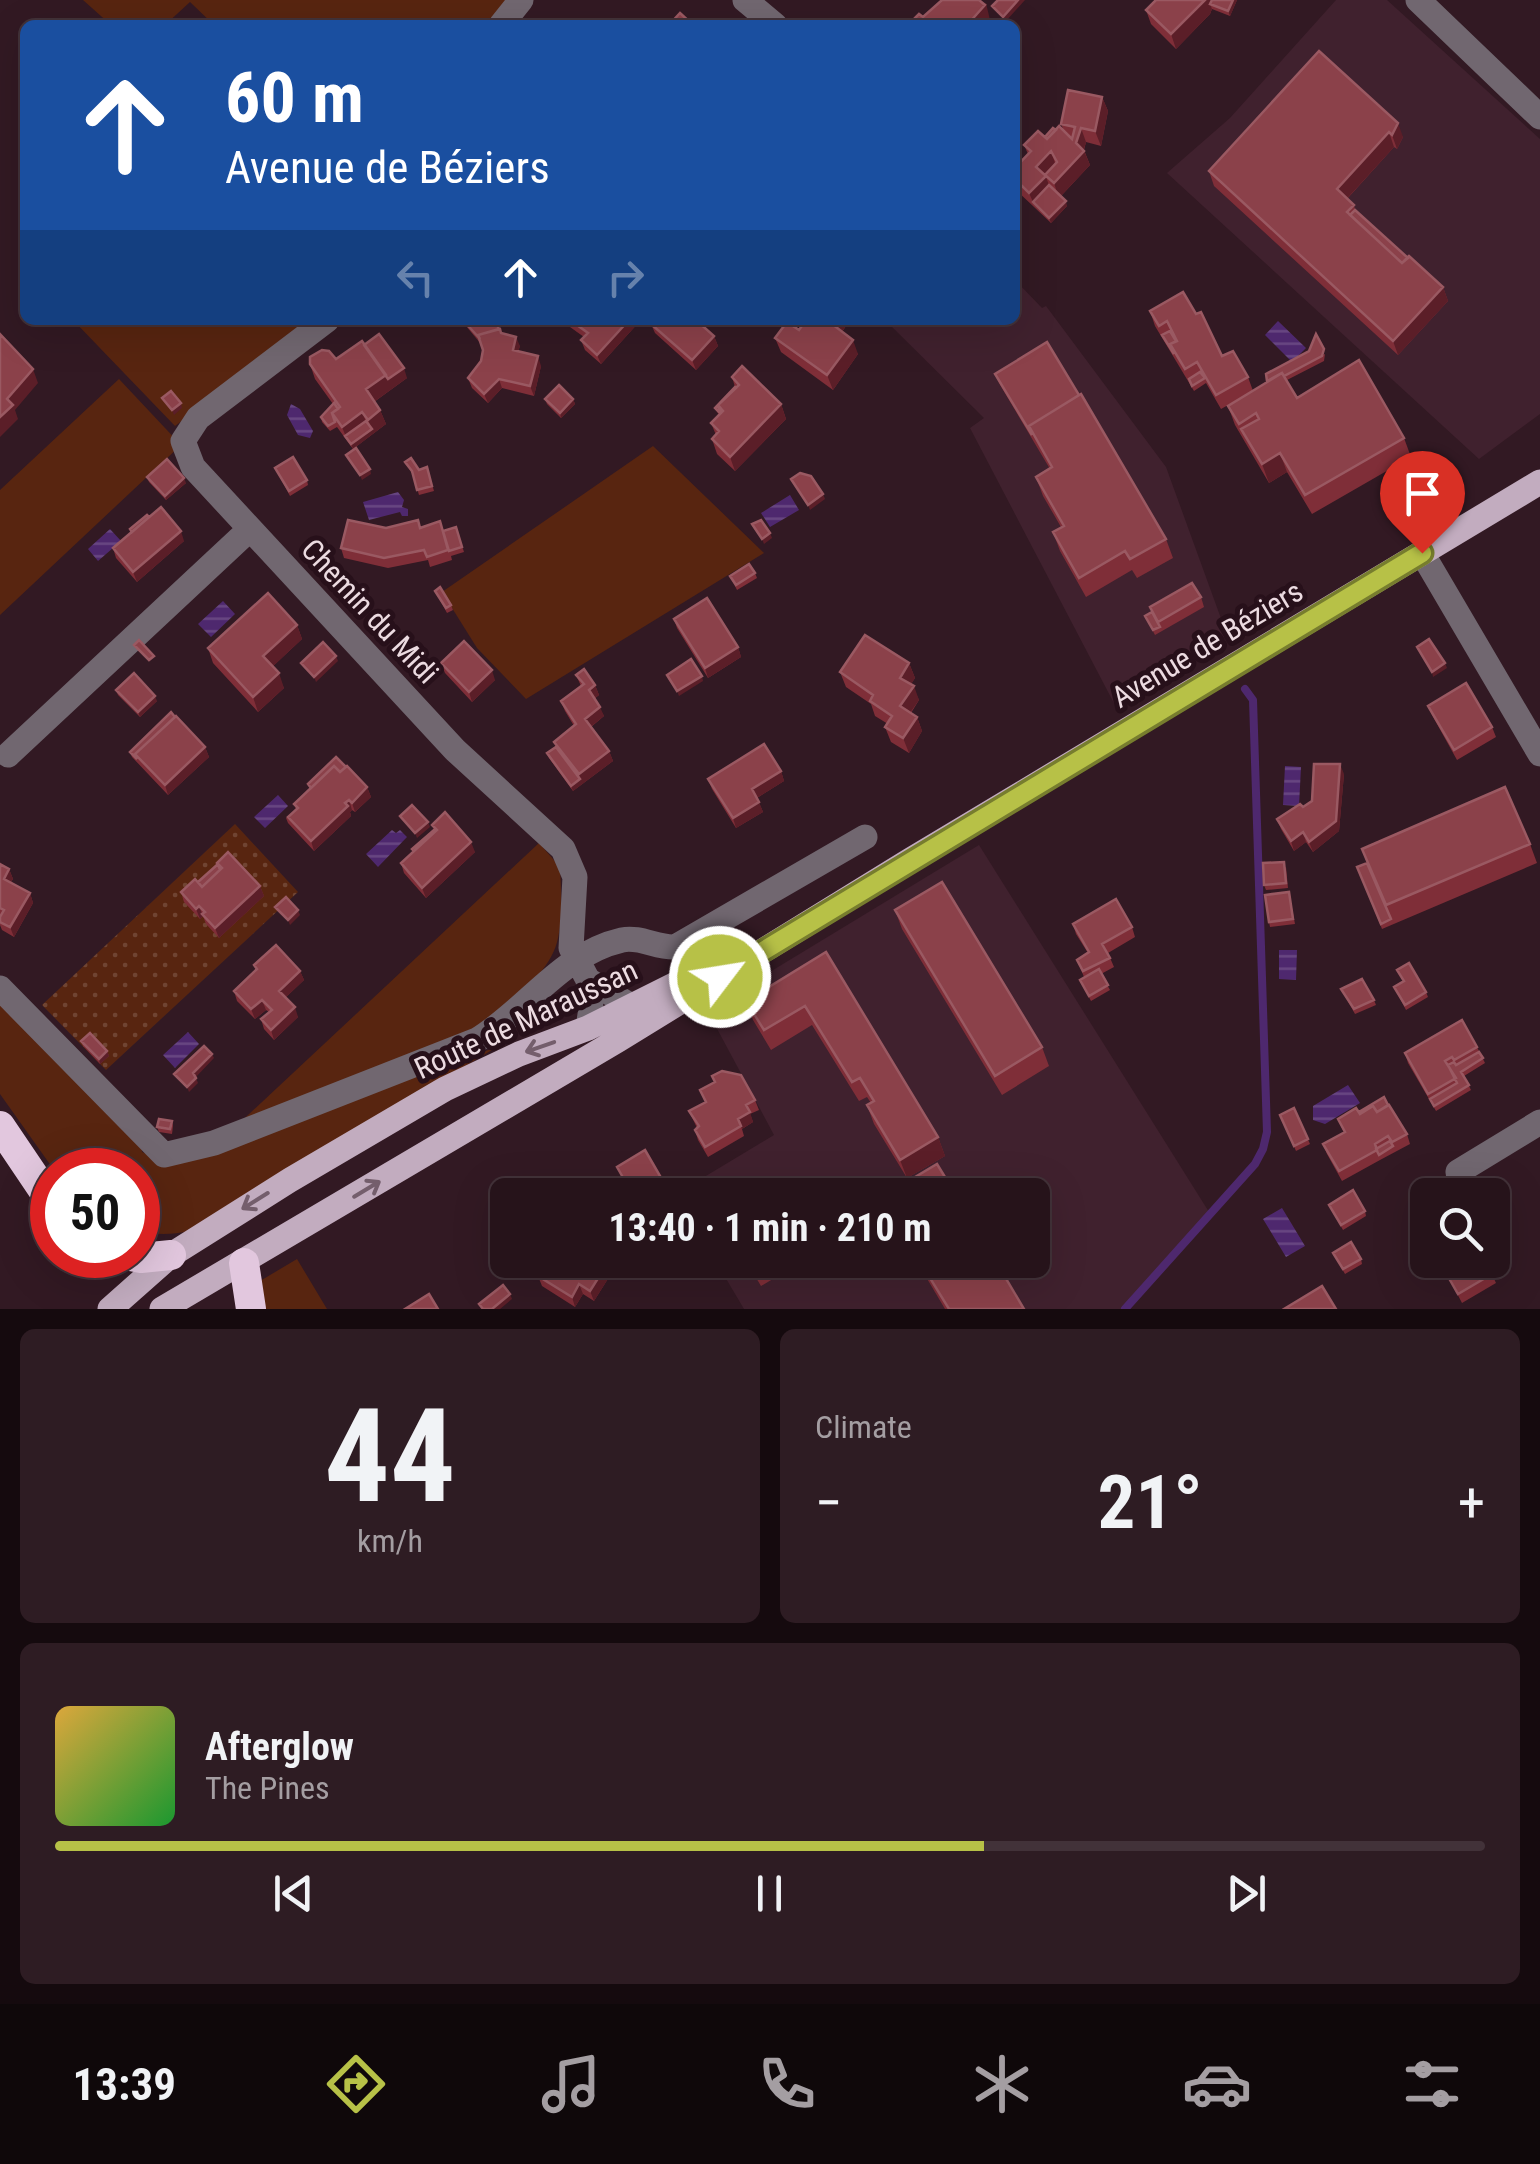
<!DOCTYPE html>
<html lang="en">
<head>
<meta charset="utf-8">
<style>
	body { margin:0; font-family:"Roboto Condensed",sans-serif; background:#2e1c23; color:#f1f3f6; height:100vh; display:flex; flex-direction:column; font-size:38px; white-space:nowrap }
	* { box-sizing:border-box; margin:0 }
	p { font-size:32px; color:#a49ea2 }
	.icon { flex:none; width:55px; height:55px; fill:none; stroke:currentColor; stroke-width:2; stroke-linecap:round; stroke-linejoin:round }
	.map { position:relative; height:1309px; overflow:hidden }
	.drawer { display:flex; flex-direction:column; gap:20px; padding:20px; background:#150a0e; flex:1 }
	.drawer>* { flex:none }
	.guide { position:absolute; left:20px; top:20px; width:1000px; height:305px; border-radius:15px; box-shadow:0 10px 40px #0002,0 0 0 2px #423239; background:#1a4fa0; color:#fff; overflow:hidden }
	.buttons { position:absolute; left:1410px; top:1178px; display:grid; gap:20px }
	.buttons a { display:grid; place-items:center; width:100px; height:100px; border-radius:15px; background:#26131a; box-shadow:0 10px 40px #0002,0 0 0 2px #423239; font-size:50px }
	.speed { position:absolute; left:30px; top:1148px; display:flex; gap:20px; font-size:50px; font-weight:700; text-align:center }
	.speed>* { display:grid; place-content:center; width:130px; height:130px; border-radius:50%; background:#26131a; box-shadow:0 10px 40px #0002,0 0 0 2px #423239; line-height:1 }
	.speed .limit { border:15px solid #d22; background:#fff; color:#111 }
	.pin { position:absolute; display:grid; place-items:center; width:85px; height:85px; color:#fff; margin:-102px -42px; border-radius:50% 50% 50% 0; rotate:-45deg; box-shadow:0 0 10px #0007 }
	.pin .icon { rotate:45deg }
	.me { position:absolute; width:110px; margin:-55px; rotate:59deg; stroke-linejoin:round; filter:drop-shadow(0 0 8px #0008) }
	.turn { display:flex; align-items:center; gap:35px; height:210px; padding:0 40px; font-size:45px }
	.turn .icon { width:130px; height:130px; stroke-width:2.5 }
	.turn b { display:block; font-size:70px; line-height:85px }
	.lanes { display:flex; align-items:center; height:95px; padding:0 40px; background:#0003; justify-content:center; gap:50px; direction:ltr }
	.lanes .off { opacity:.35 }
	.big { font-size:75px; font-weight:700; line-height:1.1 }
	.drawer .card { flex:1; display:flex; flex-direction:column; justify-content:center; gap:15px; min-width:0; padding:0 35px; border-radius:15px; background:#2e1c23 }
	.drawer .dial { align-items:center; gap:0 }
	.dial b { font-size:130px; line-height:1 }
	.song { display:flex; align-items:center; gap:30px }
	.cover { width:120px; height:120px; border-radius:15px; background:linear-gradient(135deg,hsl(40 70% 55%),hsl(130 70% 35%)) }
	.played { height:10px; border-radius:5px; background:linear-gradient(90deg,#b7c147 65%,#423239 65%) }
	.keys { display:flex; justify-content:space-around; direction:ltr }
	.heat { display:flex; justify-content:space-between; align-items:center; font-size:55px; direction:ltr }
	.drawer .tiles { flex:1; display:grid; gap:20px; grid-template-columns:1fr 1fr }
	.card:last-child { grid-column:span 2 }
	.trip { position:absolute; left:490px; top:1178px; width:560px; height:100px; border-radius:15px; background:#26131a; box-shadow:0 10px 40px #0002,0 0 0 2px #423239; font-weight:700; line-height:100px; text-align:center }
	.tab-bar { display:flex; height:160px; justify-content:space-around; align-items:center; background:#0f080a; color:#a49ea2 }
	.tab-bar .icon { width:70px; height:70px }
	.tab-bar .active { color:#b7c147 }
	.tab-bar b { font-size:45px; color:#f1f3f6 }
	.map>svg:first-child { display:block }
</style>
</head>
<body>
<div class="map">
<svg width="1540" height="1309" viewBox="0 0 1540 1309">
	<defs>
		<pattern id="park-dots" width="8" height="8" patternUnits="userSpaceOnUse" patternTransform="scale(2.5)"><rect width="8" height="8" fill="#582510"/><path d="M2 2h.1M6 6h.1" fill="none" stroke="#704432" stroke-width="1.8" stroke-linecap="round"/></pattern>
		<pattern id="water-rules" width="6" height="5" patternUnits="userSpaceOnUse" patternTransform="scale(2.5)"><rect width="6" height="5" fill="#4e286e"/><path d="M0 2.5h6" fill="none" stroke="#684782"/></pattern>
	</defs>
	<rect width="100%" height="100%" fill="#321923"/>
	<path fill="#40212e" d="M 1336,0 L 1387,0 L 1540,139 L 1540,414 L 1479,459 L 1167,173 L 1230,118 Z
		M 1015,280 L 1042,308 L 1046,306 L 1166,467 L 1227,635 L 1117,709 L 970,428 L 984,418 L 885,320 L 1015,320 Z
		M 979,845 L 1209,1212 L 1122,1309 L 744,1309 L 715,1260 L 1032,1260 L 1032,1195 L 676,1194 L 774,1135 L 707,1010 Z"/>
	<path fill="#582510" d="M 83,0 L 509,0 L 486,25 L 214,25 L 190,2 L 165,25 L 111,25 Z
		M 73,320 L 315,320 L 175,426 Z
		M 119,379 L 181,445 L 0,615 L 0,490 Z
		M 653,446 L 764,553 L 526,699 L 477,648 L 442,592 Z
		M 539,843 L 560,867 C 561,890 563,916 558,938 C 551,974 508,1004 482,1025 L 232,1130 Z
		M 0,998 L 141,1142 L 142,1152 L 168,1162 L 497,1047 L 189,1231 C 172,1235 155,1235 138,1231 L 138,1170 L 54,1170 L 0,1094 Z
		M 297,1259 L 327,1309 L 260,1309 L 255,1284 Z"/>
	<path fill="url(#park-dots)" d="M 235,824 L 298,892 L 106,1070 L 42,1005 Z"/>
	<path fill="url(#water-rules)" d="M 1278,321 L 1306,348 L 1292,362 L 1265,335 Z
		M 291,404 L 300,409 L 313,431 L 310,438 L 298,435 L 287,415 Z
		M 398,492 L 404,500 L 402,507 L 408,509 L 408,516 L 402,516 L 400,512 L 369,520 L 363,502 Z
		M 790,495 L 799,510 L 770,527 L 761,513 Z
		M 110,529 L 121,541 L 98,561 L 88,549 Z
		M 223,601 L 235,614 L 211,637 L 198,624 Z
		M 1285,766 L 1301,767 L 1299,806 L 1283,805 Z
		M 278,795 L 288,806 L 265,828 L 254,817 Z
		M 392,830 L 396,833 L 400,830 L 407,837 L 378,867 L 366,854 Z
		M 1279,950 L 1297,950 L 1296,980 L 1279,979 Z
		M 188,1032 L 199,1044 L 175,1068 L 163,1055 Z
		M 1348,1085 L 1360,1103 L 1325,1124 L 1313,1120 L 1313,1106 Z
		M 1282,1208 L 1305,1246 L 1286,1257 L 1263,1219 Z"/>
	<g fill="none" stroke-linecap="round" stroke-linejoin="round">
		<path stroke="#4e286e" stroke-width="8" d="M 1125,1309 L 1255,1164 L 1263,1149 L 1267,1132 L 1253,700 L 1245,689"/>
		<path stroke="#716770" stroke-width="25" d="M 745,0 L 775,25
			M 1418,0 L 1540,117
			M 501,25 L 521,0
			M 327,320 L 198,418 L 183,441 L 193,467 L 455,750 L 563,849 L 575,877 L 571,948 L 588,980
			M 1422,553 L 1540,754
			M 8,755 L 249,530
			M 0,988 L 164,1155 L 214,1143 L 477,1040 C 528,1009 561,954 622,940 C 640,936 657,948 675,947 L 865,837
			M 588,1028 L 591,1008 L 588,980 L 633,1007
			M 1458,1172 L 1540,1122"/>
		<path stroke="#c2acbf" stroke-width="25" d="M 110,1309 L 171,1255 L 290,1180 L 445,1089 L 519,1054 L 588,1028 L 692,976
			M 162,1309 L 618,1040 L 909,861 L 1540,482"/>
		<path stroke="#e2c7de" stroke-width="30" d="M 0,1126 L 52,1203
			M 125,1255 L 141,1258 L 171,1255
			M 244,1263 L 251,1309"/>
	</g>
	<path fill="#7f2e38" d="M 1156,0 L 1237,0 L 1230,16 L 1212,9 L 1210,14 L 1176,49 L 1151,24 L 1146,10 Z
		M 1319,51 L 1403,137 L 1397,149 L 1394,147 L 1347,199 L 1354,205 L 1355,210 L 1408,258 L 1443,287 L 1448,301 L 1398,355 L 1214,186 L 1209,171 Z
		M 1102,97 L 1108,111 L 1101,146 L 1086,142 L 1084,150 L 1090,165 L 1061,196 L 1067,206 L 1051,223 L 1015,189 L 1015,168 L 1028,154 L 1024,145 L 1064,131 L 1061,124 Z
		M 1150,311 L 1196,314 L 1222,356 L 1248,377 L 1253,391 L 1325,354 L 1324,361 L 1287,380 L 1297,398 L 1404,438 L 1411,457 L 1312,514 L 1287,472 L 1269,483 L 1235,425 L 1228,406 L 1241,398 L 1221,409 L 1206,383 L 1194,391 L 1155,326 Z
		M 461,320 L 494,320 L 501,333 L 520,346 L 518,351 L 541,366 L 534,396 L 502,388 L 488,403 L 472,388 L 468,378 L 481,361 L 483,350 L 481,344 Z
		M 568,320 L 639,320 L 640,321 L 601,364 L 585,350 L 581,340 L 584,337 L 570,327 Z
		M 850,320 L 842,332 L 858,354 L 833,390 L 781,352 L 775,338 L 799,330 Z
		M 651,324 L 714,336 L 718,346 L 696,370 L 655,333 Z
		M 364,345 L 407,378 L 374,402 L 380,410 L 386,424 L 353,449 L 337,427 L 330,431 L 322,422 L 321,417 L 333,404 L 315,379 L 310,364 L 336,359 Z
		M 995,374 L 1166,539 L 1173,558 L 1137,578 L 1132,570 L 1086,597 L 1060,551 L 1053,532 L 1061,527 L 1043,496 L 1036,477 L 1050,469 L 999,383 Z
		M 732,377 L 781,404 L 786,419 L 735,471 L 717,454 L 712,439 L 716,435 L 711,423 L 719,415 L 715,408 L 735,387 Z
		M 545,399 L 573,399 L 575,404 L 561,418 L 547,404 Z
		M 405,462 L 419,470 L 427,467 L 434,491 L 419,495 L 413,475 Z
		M 275,468 L 307,480 L 308,485 L 290,496 Z
		M 147,477 L 186,483 L 166,500 L 149,482 Z
		M 456,527 L 464,552 L 451,556 L 452,560 L 430,567 L 428,560 L 388,568 L 344,558 L 341,548 L 386,528 L 421,528 L 443,531 Z
		M 130,529 L 184,541 L 137,582 L 116,558 L 113,548 L 131,533 Z
		M 755,573 L 757,578 L 737,590 L 730,576 Z
		M 435,591 L 451,605 L 453,610 L 447,613 Z
		M 1201,597 L 1204,607 L 1155,635 L 1145,616 L 1152,612 L 1150,607 Z
		M 674,619 L 738,647 L 741,657 L 708,678 L 677,628 Z
		M 297,625 L 302,639 L 272,667 L 284,688 L 258,712 L 213,663 L 208,648 Z
		M 441,663 L 495,680 L 472,702 L 445,673 Z
		M 909,663 L 915,678 L 911,684 L 919,700 L 911,713 L 917,717 L 922,731 L 909,753 L 891,742 L 885,727 L 888,724 L 875,716 L 871,704 L 846,687 L 840,672 Z
		M 576,675 L 595,685 L 599,695 L 594,699 L 604,716 L 591,727 L 609,751 L 613,761 L 573,791 L 549,758 L 547,753 L 556,747 L 554,742 L 574,726 L 565,711 L 561,701 L 581,686 Z
		M 116,690 L 157,701 L 140,717 L 118,695 Z
		M 1428,706 L 1492,727 L 1496,737 L 1457,760 L 1432,715 Z
		M 205,747 L 209,757 L 168,795 L 132,757 L 130,752 Z
		M 781,771 L 784,781 L 757,798 L 763,812 L 736,828 L 712,789 L 708,779 Z
		M 1344,774 L 1339,831 L 1313,852 L 1306,842 L 1294,851 L 1281,829 L 1277,819 L 1303,807 Z
		M 308,784 L 367,787 L 371,797 L 355,812 L 352,810 L 350,812 L 351,816 L 314,851 L 288,823 L 286,818 L 296,809 L 294,804 L 310,789 Z
		M 432,825 L 475,852 L 426,898 L 404,873 L 401,863 L 434,830 Z
		M 1530,844 L 1537,863 L 1382,929 L 1357,867 L 1367,863 L 1362,849 Z
		M 0,864 L 9,869 L 13,879 L 11,882 L 30,893 L 33,903 L 14,937 L 2,930 L 0,925 Z
		M 218,864 L 260,886 L 264,896 L 219,938 L 206,924 L 203,916 L 200,919 L 184,902 L 181,892 L 198,882 Z
		M 1286,867 L 1288,888 L 1266,890 L 1264,885 Z
		M 1289,892 L 1295,924 L 1270,927 L 1269,922 Z
		M 895,910 L 1042,1047 L 1049,1066 L 1002,1095 L 902,929 Z
		M 1073,924 L 1132,927 L 1135,937 L 1108,953 L 1114,967 L 1101,974 L 1110,990 L 1091,1001 L 1080,980 L 1084,977 L 1077,960 L 1088,953 L 1076,934 Z
		M 826,952 L 938,1137 L 945,1156 L 907,1178 L 874,1124 L 867,1105 L 871,1103 L 867,1097 L 859,1101 L 812,1025 L 771,1050 L 753,1020 L 746,1001 Z
		M 254,965 L 300,971 L 304,980 L 285,998 L 298,1017 L 274,1040 L 264,1029 L 261,1019 L 269,1012 L 266,1010 L 255,1019 L 237,1001 L 234,991 L 256,970 Z
		M 1397,970 L 1426,992 L 1428,997 L 1406,1010 L 1394,987 L 1403,981 Z
		M 1341,989 L 1374,1000 L 1376,1005 L 1355,1014 Z
		M 81,1041 L 107,1051 L 109,1056 L 100,1064 L 83,1046 Z
		M 1477,1047 L 1485,1063 L 1464,1076 L 1471,1090 L 1436,1111 L 1408,1063 L 1405,1053 Z
		M 712,1076 L 755,1100 L 759,1110 L 750,1114 L 753,1122 L 742,1129 L 744,1136 L 708,1157 L 698,1140 L 695,1130 L 697,1128 L 689,1111 L 705,1102 L 700,1090 L 714,1082 Z
		M 1294,1108 L 1310,1144 L 1296,1151 L 1280,1115 Z
		M 1359,1112 L 1407,1134 L 1410,1144 L 1380,1160 L 1380,1157 L 1380,1160 L 1342,1181 L 1327,1154 L 1323,1144 L 1344,1133 L 1338,1119 Z
		M 172,1121 L 173,1126 L 172,1134 L 159,1132 L 157,1127 Z
		M 1329,1205 L 1365,1211 L 1366,1216 L 1343,1230 Z
		M 1333,1253 L 1361,1259 L 1362,1264 L 1345,1274 Z
		M 1492,1256 L 1495,1264 L 1489,1268 L 1496,1283 L 1462,1303 L 1450,1280 L 1456,1277 L 1447,1260 L 1492,1260 Z
		M 544,1260 L 601,1260 L 607,1264 L 611,1274 L 594,1301 L 583,1294 L 575,1307 L 542,1286 L 538,1276 L 547,1262 Z
		M 750,1260 L 808,1260 L 810,1266 L 803,1271 L 798,1264 L 761,1286 L 752,1271 L 749,1261 Z
		M 916,1260 L 995,1260 L 1024,1309 L 945,1309 Z"/>
	<path fill="#5b1e28" d="M 1018,0 L 1025,0 L 1005,22 L 1003,17 Z
		M 1205,0 L 1216,0 L 1210,4 L 1212,9 L 1210,14 L 1176,49 L 1171,34 Z
		M 1233,0 L 1237,0 L 1230,16 L 1228,11 Z
		M 986,3 L 990,20 L 986,25 L 967,25 Z
		M 1102,97 L 1108,111 L 1101,146 L 1095,131 Z
		M 1398,123 L 1403,137 L 1397,149 L 1392,135 Z
		M 1081,128 L 1086,142 L 1083,152 L 1084,151 L 1090,165 L 1059,198 L 1054,183 L 1076,143 Z
		M 1389,132 L 1394,147 L 1342,204 L 1337,189 Z
		M 1051,151 L 1056,166 L 1046,177 L 1051,190 L 1033,202 L 1029,193 L 1036,167 Z
		M 1066,201 L 1067,206 L 1051,223 L 1049,218 Z
		M 1443,287 L 1448,301 L 1398,355 L 1393,341 Z
		M 629,320 L 639,320 L 640,321 L 601,364 L 597,355 Z
		M 835,320 L 850,320 L 837,339 L 832,324 Z
		M 714,336 L 718,346 L 696,370 L 692,360 Z
		M 516,337 L 520,346 L 516,360 L 513,350 Z
		M 853,340 L 858,354 L 833,390 L 827,375 Z
		M 538,356 L 541,366 L 534,396 L 530,386 Z
		M 404,368 L 407,378 L 371,404 L 366,389 L 386,375 Z
		M 33,369 L 38,383 L 15,410 L 18,419 L 0,437 L 0,417 L 7,399 Z
		M 499,379 L 502,388 L 488,403 L 484,394 Z
		M 573,399 L 575,404 L 561,418 L 560,413 Z
		M 181,403 L 182,408 L 174,415 L 172,410 Z
		M 781,404 L 786,419 L 735,471 L 730,457 Z
		M 380,410 L 386,424 L 353,449 L 351,444 L 372,429 L 368,420 Z
		M 362,412 L 368,426 L 346,437 L 342,427 Z
		M 1280,453 L 1287,472 L 1269,483 L 1262,464 Z
		M 370,469 L 371,474 L 362,480 L 360,475 Z
		M 184,478 L 186,483 L 166,500 L 165,496 Z
		M 823,494 L 825,499 L 810,510 L 808,505 Z
		M 181,531 L 184,541 L 137,582 L 133,572 Z
		M 770,533 L 772,538 L 764,544 L 762,539 Z
		M 297,625 L 302,639 L 268,671 L 263,656 Z
		M 738,647 L 741,657 L 708,678 L 705,668 Z
		M 336,656 L 338,661 L 316,682 L 314,677 Z
		M 909,663 L 915,678 L 906,692 L 900,678 Z
		M 1445,663 L 1447,668 L 1433,677 L 1432,672 Z
		M 492,670 L 495,680 L 472,702 L 469,692 Z
		M 279,673 L 284,688 L 258,712 L 253,697 Z
		M 702,676 L 703,681 L 679,696 L 677,691 Z
		M 595,685 L 599,695 L 592,700 L 589,690 Z
		M 914,686 L 919,700 L 905,720 L 900,706 Z
		M 155,696 L 157,701 L 140,717 L 138,712 Z
		M 600,707 L 604,716 L 588,729 L 585,719 Z
		M 917,717 L 922,731 L 909,753 L 903,738 Z
		M 205,747 L 209,757 L 168,795 L 165,785 Z
		M 609,751 L 613,761 L 573,791 L 571,786 L 580,779 L 579,774 Z
		M 1340,764 L 1344,774 L 1339,831 L 1313,852 L 1309,842 Z
		M 781,771 L 784,781 L 755,799 L 752,789 Z
		M 367,787 L 371,797 L 355,812 L 352,803 Z
		M 349,800 L 352,810 L 350,812 L 351,816 L 314,851 L 311,841 Z
		M 759,802 L 763,812 L 736,828 L 733,818 Z
		M 428,822 L 430,827 L 417,838 L 415,833 Z
		M 1303,832 L 1306,842 L 1294,851 L 1291,841 Z
		M 471,842 L 475,852 L 426,898 L 422,888 Z
		M 9,869 L 13,879 L 7,888 L 4,879 Z
		M 260,886 L 264,896 L 219,938 L 215,928 Z
		M 30,893 L 33,903 L 14,937 L 10,927 Z
		M 199,906 L 203,916 L 200,919 L 196,909 Z
		M 298,910 L 300,915 L 290,925 L 288,920 Z
		M 300,971 L 304,980 L 282,1001 L 279,991 Z
		M 262,1000 L 266,1010 L 255,1019 L 251,1009 Z
		M 295,1007 L 298,1017 L 274,1040 L 271,1030 Z
		M 107,1051 L 109,1056 L 100,1064 L 99,1059 Z
		M 212,1054 L 214,1058 L 195,1078 L 193,1073 Z
		M 196,1078 L 198,1083 L 189,1092 L 187,1087 Z
		M 750,1112 L 753,1122 L 742,1129 L 738,1119 Z
		M 938,1137 L 945,1156 L 907,1178 L 900,1160 Z
		M 1492,1256 L 1495,1264 L 1488,1269 L 1484,1260 L 1492,1260 Z
		M 801,1260 L 808,1260 L 810,1266 L 803,1271 L 799,1261 Z
		M 607,1264 L 611,1274 L 594,1301 L 590,1291 Z
		M 579,1284 L 583,1294 L 575,1307 L 572,1297 Z
		M 510,1294 L 512,1299 L 500,1309 L 492,1309 Z"/>
	<path fill="#8b414a" stroke="#9a5962" stroke-width="2.5" d="M 942,0 L 979,0 L 985,5 L 967,25 L 908,25 L 919,14 L 923,17 Z
		M 998,0 L 1018,0 L 1003,17 L 992,6 Z
		M 1156,0 L 1205,0 L 1171,34 L 1146,10 Z
		M 1212,0 L 1233,0 L 1228,11 L 1210,4 Z
		M 680,13 L 693,25 L 669,25 Z
		M 1319,51 L 1398,123 L 1392,135 L 1389,132 L 1337,189 L 1354,205 L 1347,212 L 1402,263 L 1409,256 L 1443,287 L 1393,341 L 1209,171 Z
		M 1068,90 L 1102,97 L 1095,131 L 1081,128 L 1076,143 L 1084,151 L 1054,183 L 1045,175 L 1057,162 L 1051,151 L 1036,167 L 1046,176 L 1029,193 L 1015,179 L 1015,168 L 1031,151 L 1024,145 L 1038,131 L 1047,139 L 1059,126 L 1072,139 L 1075,127 L 1061,124 Z
		M 1053,128 L 1056,130 L 1047,139 L 1045,137 Z
		M 1049,185 L 1066,201 L 1049,218 L 1033,202 Z
		M 1355,210 L 1408,258 L 1402,263 L 1350,215 Z
		M 1183,292 L 1196,314 L 1201,312 L 1222,356 L 1233,351 L 1248,377 L 1216,395 L 1197,362 L 1185,369 L 1170,344 L 1177,341 L 1167,321 L 1159,326 L 1150,311 Z
		M 463,320 L 494,320 L 499,329 L 478,335 L 480,339 Z
		M 570,320 L 629,320 L 597,355 L 581,340 L 588,333 Z
		M 654,320 L 696,320 L 714,336 L 692,360 L 651,324 Z
		M 806,320 L 835,320 L 832,324 L 853,340 L 827,375 L 775,338 L 787,322 L 799,330 Z
		M 500,329 L 501,333 L 516,337 L 513,350 L 538,356 L 530,386 L 499,379 L 484,394 L 468,378 L 481,361 L 483,350 L 478,335 Z
		M 1170,331 L 1176,341 L 1170,344 L 1174,354 L 1162,335 Z
		M 0,334 L 33,369 L 7,399 L 13,405 L 0,417 Z
		M 379,334 L 404,368 L 388,379 L 364,345 Z
		M 1316,334 L 1324,349 L 1322,356 L 1284,376 L 1282,373 L 1267,381 L 1266,374 L 1309,351 Z
		M 362,341 L 386,375 L 366,389 L 380,410 L 368,420 L 362,412 L 342,427 L 332,413 L 340,407 L 310,364 L 310,357 L 322,350 L 329,351 L 336,359 Z
		M 1047,342 L 1079,395 L 1029,426 L 1032,435 L 995,374 Z
		M 1359,360 L 1404,438 L 1305,495 L 1280,453 L 1262,464 L 1241,429 L 1259,419 L 1256,413 L 1239,424 L 1228,406 L 1282,373 L 1297,398 Z
		M 742,366 L 781,404 L 730,457 L 712,439 L 719,431 L 711,423 L 723,411 L 718,405 L 739,385 L 732,377 Z
		M 1200,372 L 1205,378 L 1192,386 L 1189,379 Z
		M 559,385 L 573,399 L 560,413 L 545,399 Z
		M 735,387 L 736,388 L 718,405 L 721,414 L 715,408 Z
		M 171,391 L 181,403 L 172,410 L 162,398 Z
		M 1081,394 L 1166,539 L 1130,559 L 1125,551 L 1079,578 L 1053,532 L 1064,526 L 1036,477 L 1052,467 L 1029,426 Z
		M 334,403 L 338,409 L 332,413 L 335,422 L 328,426 L 321,417 Z
		M 366,421 L 372,429 L 351,444 L 345,436 Z
		M 356,448 L 370,469 L 360,475 L 346,455 Z
		M 293,457 L 307,480 L 289,491 L 275,468 Z
		M 411,458 L 419,470 L 427,467 L 432,486 L 417,490 L 412,471 L 405,462 Z
		M 167,459 L 184,478 L 165,496 L 147,477 Z
		M 800,473 L 811,476 L 823,494 L 808,505 L 791,479 Z
		M 161,507 L 181,531 L 133,572 L 113,548 Z
		M 147,515 L 149,517 L 132,532 L 130,529 Z
		M 348,520 L 386,528 L 418,520 L 420,528 L 440,521 L 448,550 L 427,557 L 424,550 L 384,558 L 341,548 Z
		M 761,520 L 770,533 L 762,539 L 752,524 Z
		M 456,527 L 462,547 L 449,551 L 443,531 Z
		M 749,564 L 755,573 L 736,585 L 730,576 Z
		M 1192,583 L 1201,597 L 1158,622 L 1150,607 Z
		M 440,587 L 451,605 L 446,608 L 435,591 Z
		M 268,593 L 297,625 L 263,656 L 279,673 L 253,697 L 208,648 Z
		M 707,598 L 738,647 L 705,668 L 674,619 Z
		M 1152,612 L 1160,627 L 1153,630 L 1145,616 Z
		M 865,635 L 909,663 L 900,678 L 914,686 L 900,706 L 917,717 L 903,738 L 885,727 L 892,716 L 870,701 L 873,695 L 840,672 Z
		M 1429,639 L 1445,663 L 1432,672 L 1417,647 Z
		M 139,640 L 154,656 L 149,660 L 134,645 Z
		M 464,641 L 492,670 L 469,692 L 441,663 Z
		M 323,642 L 336,656 L 314,677 L 301,663 Z
		M 691,659 L 702,676 L 677,691 L 667,675 Z
		M 584,669 L 595,685 L 589,690 L 600,707 L 585,719 L 609,751 L 579,774 L 554,742 L 576,724 L 561,701 L 584,684 L 576,675 Z
		M 134,673 L 155,696 L 138,712 L 116,690 Z
		M 1466,683 L 1492,727 L 1454,750 L 1428,706 Z
		M 171,712 L 175,717 L 135,754 L 137,759 L 130,752 Z
		M 176,716 L 205,747 L 165,785 L 135,754 Z
		M 764,744 L 781,771 L 752,789 L 759,802 L 733,818 L 708,779 Z
		M 556,747 L 580,779 L 571,786 L 547,753 Z
		M 336,757 L 346,767 L 340,772 L 334,766 L 311,788 L 308,784 Z
		M 1314,764 L 1340,764 L 1336,821 L 1309,842 L 1303,832 L 1291,841 L 1277,819 L 1300,804 L 1303,807 L 1312,801 Z
		M 334,766 L 340,772 L 347,766 L 367,787 L 352,803 L 349,800 L 345,803 L 348,806 L 311,841 L 288,817 L 298,808 L 294,804 Z
		M 1505,787 L 1530,844 L 1386,905 L 1362,849 Z
		M 412,805 L 428,822 L 415,833 L 400,816 Z
		M 445,812 L 471,842 L 422,888 L 401,863 L 437,830 L 432,825 Z
		M 434,830 L 435,831 L 414,851 L 412,849 Z
		M 228,852 L 260,886 L 215,928 L 202,914 L 205,912 L 199,906 L 196,909 L 181,892 L 195,879 L 202,887 L 222,868 L 217,863 Z
		M 1284,862 L 1286,883 L 1264,885 L 1263,863 Z
		M 1367,863 L 1391,919 L 1381,924 L 1357,867 Z
		M 0,864 L 9,869 L 4,879 L 30,893 L 10,927 L 0,922 L 0,917 L 4,910 L 0,908 Z
		M 218,864 L 220,870 L 202,887 L 198,882 Z
		M 942,882 L 1042,1047 L 995,1076 L 895,910 Z
		M 1289,892 L 1293,919 L 1269,922 L 1265,895 Z
		M 286,897 L 298,910 L 288,920 L 275,907 Z
		M 1116,899 L 1132,927 L 1102,944 L 1110,958 L 1083,971 L 1077,960 L 1089,952 L 1073,924 Z
		M 276,945 L 300,971 L 279,991 L 295,1007 L 271,1030 L 261,1019 L 272,1010 L 262,1000 L 251,1009 L 234,991 L 257,969 L 254,965 Z
		M 826,952 L 938,1137 L 900,1160 L 867,1105 L 874,1101 L 860,1078 L 852,1082 L 805,1006 L 764,1030 L 746,1001 Z
		M 1409,963 L 1426,992 L 1405,1005 L 1394,987 L 1404,981 L 1397,970 Z
		M 1099,969 L 1108,985 L 1089,996 L 1080,980 Z
		M 1362,979 L 1374,1000 L 1354,1009 L 1341,989 Z
		M 1462,1020 L 1477,1047 L 1454,1060 L 1452,1057 L 1445,1061 L 1456,1078 L 1428,1094 L 1405,1053 Z
		M 90,1033 L 107,1051 L 99,1059 L 81,1041 Z
		M 204,1046 L 212,1054 L 193,1073 L 196,1078 L 187,1087 L 174,1074 Z
		M 1479,1052 L 1483,1058 L 1461,1072 L 1469,1085 L 1434,1106 L 1430,1099 L 1457,1083 L 1448,1065 L 1454,1062 L 1456,1065 Z
		M 722,1071 L 741,1075 L 755,1100 L 746,1105 L 750,1112 L 738,1119 L 741,1126 L 705,1147 L 695,1130 L 699,1126 L 689,1111 L 706,1102 L 700,1090 L 715,1082 L 712,1076 Z
		M 1384,1097 L 1388,1105 L 1377,1112 L 1373,1106 L 1360,1114 L 1359,1112 Z
		M 1389,1105 L 1407,1134 L 1392,1142 L 1388,1136 L 1375,1144 L 1377,1150 L 1339,1171 L 1323,1144 L 1345,1132 L 1338,1119 L 1356,1108 L 1360,1114 L 1373,1106 L 1377,1112 Z
		M 1294,1108 L 1308,1139 L 1294,1146 L 1280,1115 Z
		M 159,1119 L 172,1121 L 170,1129 L 157,1127 Z
		M 1390,1141 L 1393,1146 L 1379,1155 L 1376,1149 Z
		M 645,1150 L 671,1195 L 633,1195 L 617,1167 Z
		M 937,1164 L 956,1195 L 885,1195 Z
		M 1353,1190 L 1365,1211 L 1341,1225 L 1329,1205 Z
		M 1351,1242 L 1361,1259 L 1343,1269 L 1333,1253 Z
		M 548,1260 L 601,1260 L 607,1264 L 590,1291 L 579,1284 L 572,1297 L 538,1276 Z
		M 750,1260 L 785,1260 L 757,1276 L 749,1261 Z
		M 919,1260 L 995,1260 L 1024,1309 L 949,1309 Z
		M 1448,1260 L 1485,1260 L 1492,1274 L 1458,1294 L 1450,1280 L 1457,1276 Z
		M 503,1285 L 510,1294 L 492,1309 L 483,1309 L 479,1304 Z
		M 1322,1286 L 1336,1309 L 1284,1309 Z
		M 429,1294 L 438,1309 L 405,1309 Z"/>
	<defs><path id="oneway-shaft" d="M-6 0H5M1.5-3L5.5 0L1.5 3" fill="none" stroke-width="1.6" stroke-linecap="round" stroke-linejoin="round" transform="scale(2.5)"/></defs>
	<g stroke="#745e6c">
		<use href="#oneway-shaft" transform="translate(540 1047) rotate(161)"/>
		<use href="#oneway-shaft" transform="translate(367 1189) rotate(-31)"/>
		<use href="#oneway-shaft" transform="translate(255 1201) rotate(148)"/>
	</g>
	<g fill="none" stroke-linecap="round" stroke-linejoin="round">
		<defs>
			<path id="route" d="M 720,977 L 1422,553"/>
		</defs>
		<use href="#route" stroke="#777d2e" stroke-width="25"/>
		<use href="#route" stroke="#b7c147" stroke-width="18"/>
	</g>
	<g text-anchor="middle" dominant-baseline="central" stroke-width="10" stroke-linejoin="round" paint-order="stroke">
		<g font-size="30" fill="#ecdbe1" stroke="#27101a">
			<text transform="translate(370 611) rotate(47)">Chemin du Midi</text>
			<text transform="translate(1207 644) rotate(-31)">Avenue de Béziers</text>
			<text transform="translate(526 1019) rotate(-25)">Route de Maraussan</text>
		</g>
	</g>
</svg>
<div class="buttons">
<a><svg class="icon" aria-label="search" viewBox="0 0 24 24"><circle cx="10" cy="10" r="6"/><path d="M15 15l6 6"/></svg></a>
</div>
<div class="speed"><div class="limit">50</div></div>
<div class="pin" style="left:1422px;top:553px;background:#d93025"><svg class="icon" aria-label="arrive" viewBox="0 0 24 24"><path d="M6 21V4h12l-3 4 3 4H6"/></svg></div>
<svg class="me" style="left:720px;top:977px" viewBox="-20 -20 40 40"><circle r="17" fill="#b7c147" stroke="#fff" stroke-width="3"/><path d="M0-11L8 9 0 5-8 9z" fill="#fff"/></svg>
<div class="trip">13:40 · 1 min · 210 m</div>
<div class="guide">
<div class="turn"><svg class="icon" aria-label="ahead" viewBox="0 0 24 24"><path d="M12 20V5M6 11l6-6 6 6"/></svg><div><b>60 m</b>Avenue de Béziers</div></div>
<div class="lanes"><svg class="icon off" aria-label="left" viewBox="0 0 24 24"><path d="M17 20v-9H6M10 6l-5 5 5 5"/></svg><svg class="icon" aria-label="ahead" viewBox="0 0 24 24"><path d="M12 20V5M6 11l6-6 6 6"/></svg><svg class="icon off" aria-label="right" viewBox="0 0 24 24"><path d="M7 20v-9h11M14 6l5 5-5 5"/></svg></div>
</div>
</div>
<section class="drawer">
<div class="tiles">
<div class="card dial"><b>44</b><p>km/h</p></div>
<div class="card"><p>Climate</p>
<div class="heat"><a>−</a><b class="big">21°</b><a>+</a></div>
</div>
<div class="card">
<div class="song"><i class="cover"></i><div><b>Afterglow</b><p>The Pines</p></div></div>
<div class="played"></div>
<div class="keys"><svg class="icon" aria-label="previous" viewBox="0 0 24 24"><path d="M18 5L8 12l10 7zM5 5v14"/></svg><svg class="icon" aria-label="pause" viewBox="0 0 24 24"><path d="M8 5v14M16 5v14"/></svg><svg class="icon" aria-label="next" viewBox="0 0 24 24"><path d="M6 5l10 7-10 7zM19 5v14"/></svg></div>
</div>
</div>
</section>
<nav class="tab-bar">
<b>13:39</b>
<svg class="icon active" aria-label="directions" viewBox="0 0 24 24"><path d="M12 3l9 9-9 9-9-9zM9 14v-3h6M13 9l2 2-2 2"/></svg>
<svg class="icon" aria-label="music" viewBox="0 0 24 24"><path d="M9 18V5l10-2v13"/><circle cx="6" cy="18" r="3"/><circle cx="16" cy="16" r="3"/></svg>
<svg class="icon" aria-label="phone" viewBox="0 0 24 24"><path d="M5 4h4l2 5-3 2q2 4 5 5l2-3 5 2v4C11 20 4 13 5 4z"/></svg>
<svg class="icon" aria-label="climate" viewBox="0 0 24 24"><path d="M12 3v18M4 7l16 10M4 17L20 7"/></svg>
<svg class="icon" aria-label="car" viewBox="0 0 24 24"><path d="M5 17H2v-5l4-1 3-4h7l3 4 3 1v5h-3M9 17h6M6 11h13"/><circle cx="7" cy="17" r="2"/><circle cx="17" cy="17" r="2"/></svg>
<svg class="icon" aria-label="filters" viewBox="0 0 24 24"><path d="M4 7h16M4 17h16"/><circle cx="9" cy="7" r="2"/><circle cx="15" cy="17" r="2"/></svg>
</nav>
</body>
</html>
